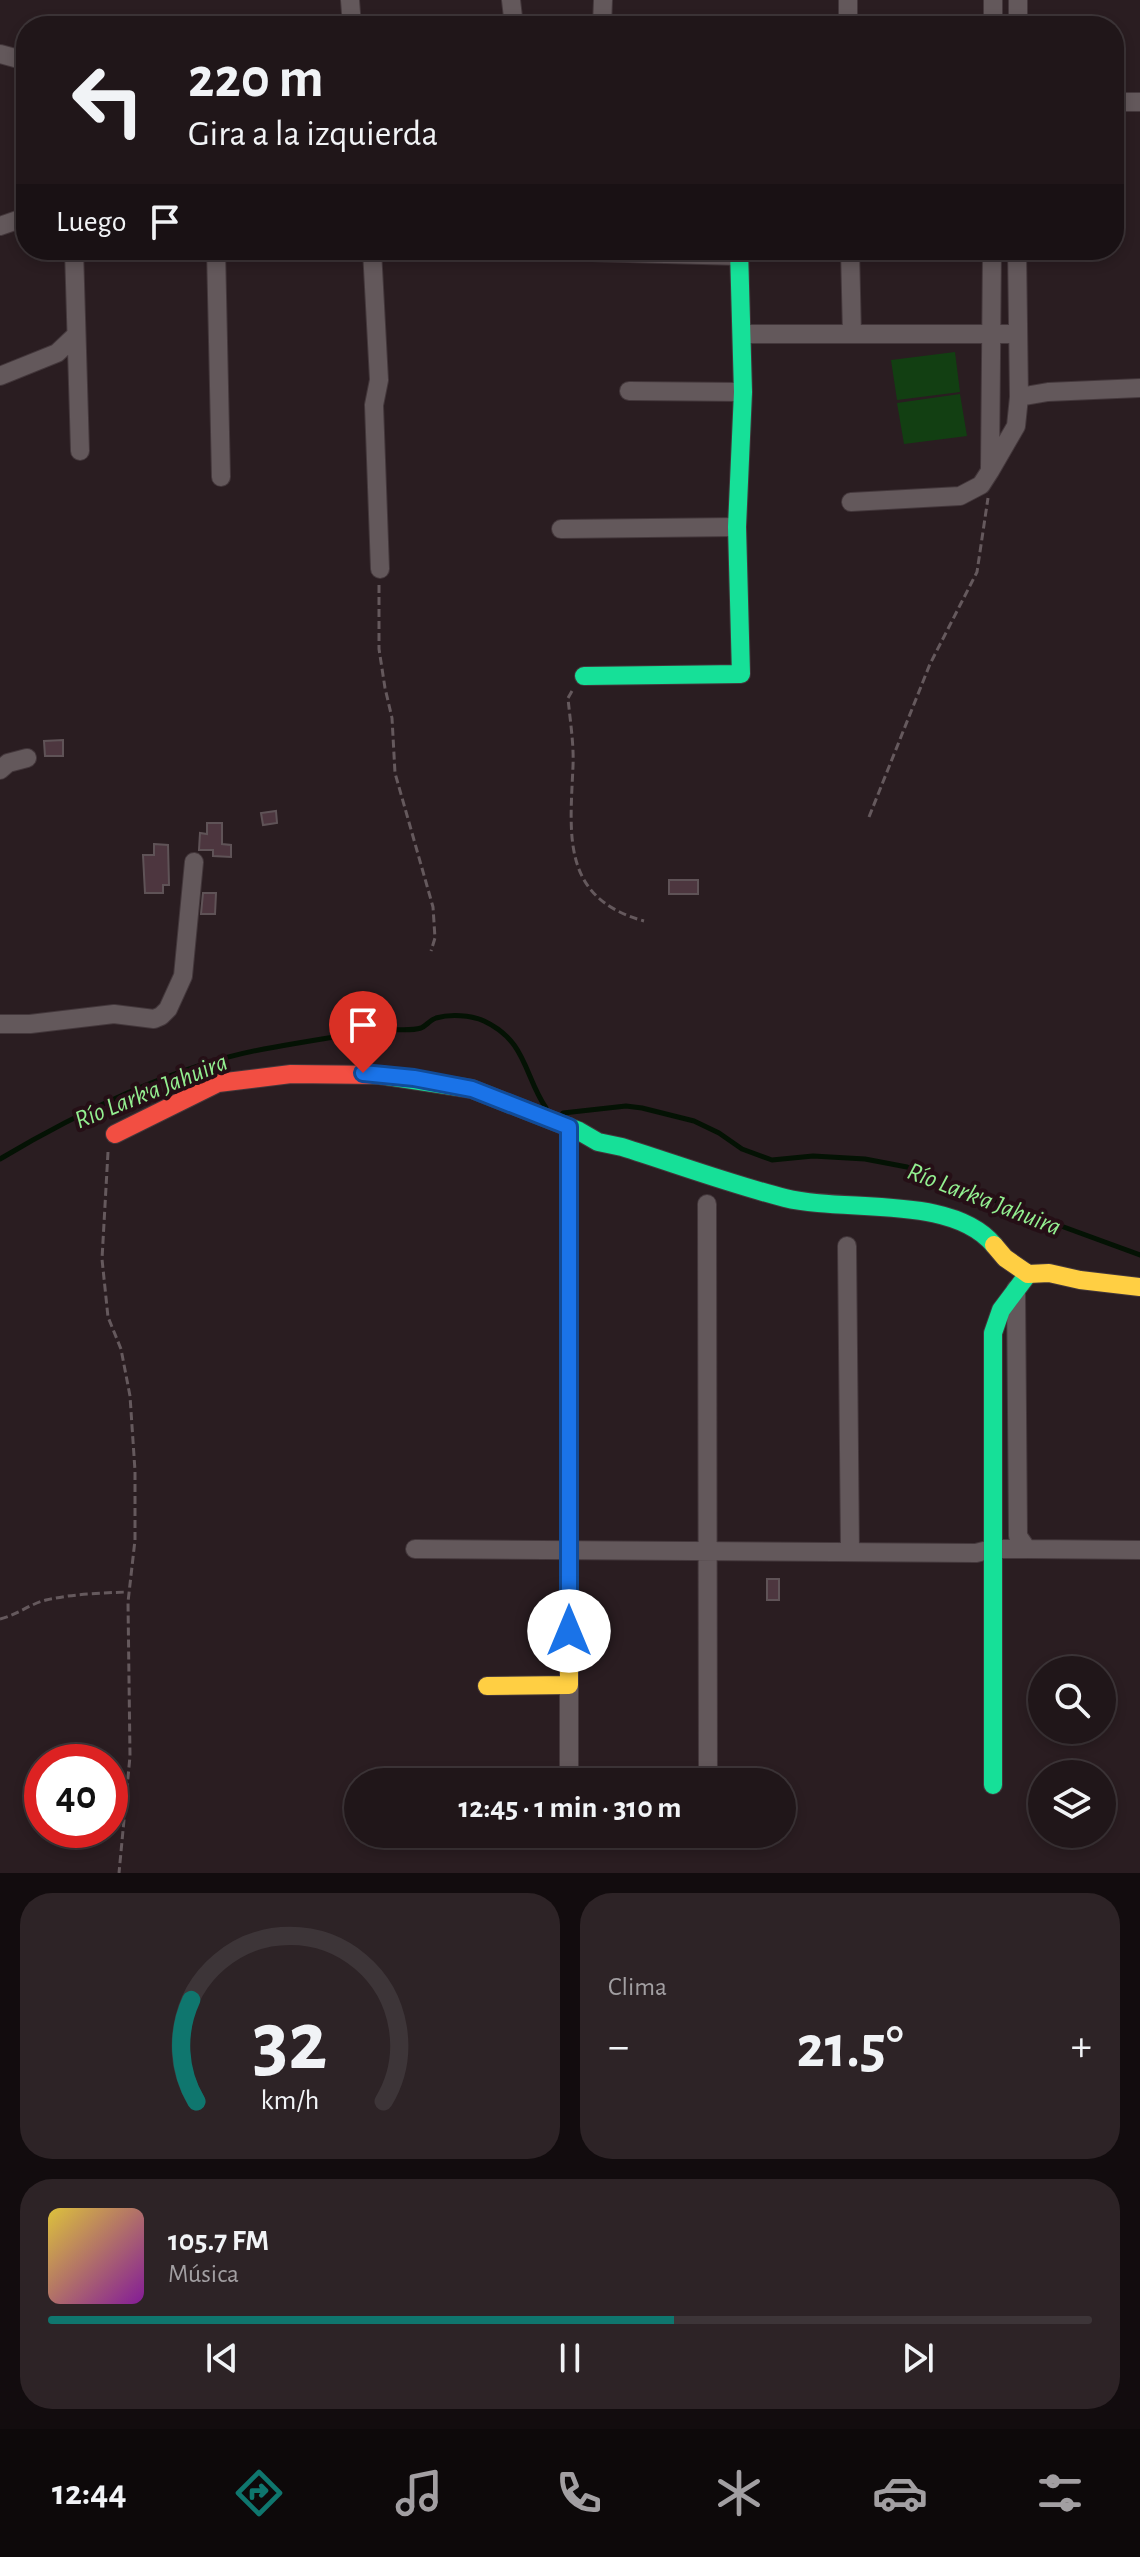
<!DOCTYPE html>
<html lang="es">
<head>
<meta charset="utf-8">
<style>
	body { margin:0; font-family:"Alegreya Sans",sans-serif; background:#2d2326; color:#f1f3f6; height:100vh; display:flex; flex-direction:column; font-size:30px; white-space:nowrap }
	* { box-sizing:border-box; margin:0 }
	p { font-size:26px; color:#a29fa2 }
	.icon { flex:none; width:44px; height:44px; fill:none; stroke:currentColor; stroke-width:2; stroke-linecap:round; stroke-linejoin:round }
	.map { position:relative; height:1873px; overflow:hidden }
	.details { display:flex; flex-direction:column; gap:20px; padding:20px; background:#120c0e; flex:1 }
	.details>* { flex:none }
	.banner { position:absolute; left:16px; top:16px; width:1108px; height:244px; border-radius:32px; box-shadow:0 4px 12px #0003,0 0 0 2px #3d3538; background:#201619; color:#f1f3f6; overflow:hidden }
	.tools { position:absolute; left:1028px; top:1656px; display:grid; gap:16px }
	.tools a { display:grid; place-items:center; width:88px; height:88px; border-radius:50%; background:#201619; box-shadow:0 4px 12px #0003,0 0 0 2px #3d3538; font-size:40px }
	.speed { position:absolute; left:24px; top:1744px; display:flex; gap:16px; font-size:40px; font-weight:700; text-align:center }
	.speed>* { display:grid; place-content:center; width:104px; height:104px; border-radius:50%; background:#201619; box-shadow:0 4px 12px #0003,0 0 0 2px #3d3538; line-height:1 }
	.speed .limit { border:12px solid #d22; background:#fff; color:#111 }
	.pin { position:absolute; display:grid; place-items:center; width:68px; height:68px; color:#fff; margin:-82px -34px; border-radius:50% 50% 50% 0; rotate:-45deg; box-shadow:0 0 8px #0007 }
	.pin .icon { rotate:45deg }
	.me { position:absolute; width:88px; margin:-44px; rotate:0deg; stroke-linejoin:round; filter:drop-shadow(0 0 6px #0008) }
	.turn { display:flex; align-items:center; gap:28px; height:168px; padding:0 40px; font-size:36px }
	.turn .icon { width:104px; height:104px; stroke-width:2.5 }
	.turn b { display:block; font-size:56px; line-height:68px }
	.then { display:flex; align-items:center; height:76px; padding:0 40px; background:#0003; gap:16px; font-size:30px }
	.big { font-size:60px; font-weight:700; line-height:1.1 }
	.details .widget { flex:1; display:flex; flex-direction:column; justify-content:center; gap:12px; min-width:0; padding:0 28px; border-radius:32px; background:#2d2326 }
	.details .dial { align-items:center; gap:0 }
	.dial svg { height:208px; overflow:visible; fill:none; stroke:#3d3538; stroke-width:7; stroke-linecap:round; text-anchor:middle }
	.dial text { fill:#f1f3f6; stroke:none }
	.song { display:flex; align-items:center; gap:24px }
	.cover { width:96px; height:96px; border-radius:12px; background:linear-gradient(135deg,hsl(50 70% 55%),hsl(290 70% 35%)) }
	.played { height:8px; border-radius:4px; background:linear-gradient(90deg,#0f766e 60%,#3d3538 60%) }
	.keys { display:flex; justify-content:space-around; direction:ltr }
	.heat { display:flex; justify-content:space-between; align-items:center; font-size:44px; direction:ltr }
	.details .tiles { flex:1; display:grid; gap:20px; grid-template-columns:1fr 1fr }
	.widget:last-child { grid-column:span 2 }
	.trip { position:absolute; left:344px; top:1768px; width:452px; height:80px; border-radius:40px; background:#201619; box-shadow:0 4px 12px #0003,0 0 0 2px #3d3538; font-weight:700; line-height:80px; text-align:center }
	.tabs { display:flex; height:128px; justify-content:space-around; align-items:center; background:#0d090a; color:#a29fa2 }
	.tabs .icon { width:56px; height:56px }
	.tabs .current { color:#0f766e }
	.tabs b { font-size:36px; color:#f1f3f6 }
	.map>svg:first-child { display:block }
</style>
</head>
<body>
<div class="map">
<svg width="1140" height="1873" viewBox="0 0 1140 1873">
	<rect width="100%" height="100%" fill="#2a1d21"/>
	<path fill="#123f12" d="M 955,352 L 960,392 L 897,400 L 891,360 Z
		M 960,394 L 967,436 L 904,444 L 897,403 Z"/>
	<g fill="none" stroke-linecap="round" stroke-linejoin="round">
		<path stroke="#041204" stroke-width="5" d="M 563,1113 L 626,1106 L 642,1108 L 694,1121 L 719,1133 L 742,1149 L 772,1160 L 813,1156 L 865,1159 L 907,1167 L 951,1187 L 993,1199 L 1025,1217 L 1061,1226 L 1140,1255
			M 0,1159 C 77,1113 176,1065 264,1049 C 302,1042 340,1036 378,1030 C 392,1028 408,1032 421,1028 C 426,1026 430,1020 436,1018 C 450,1014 471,1015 484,1021 C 527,1041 524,1076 546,1108"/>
	</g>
	<path fill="#4d363f" stroke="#5f5357" stroke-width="2" d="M 63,740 L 63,756 L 45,756 L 44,741 Z
		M 276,811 L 277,823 L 263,825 L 261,813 Z
		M 207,823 L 222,823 L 222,844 L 231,845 L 231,857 L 213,856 L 213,850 L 199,850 L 200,833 L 207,834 Z
		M 154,844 L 168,845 L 169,885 L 163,885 L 163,893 L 145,893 L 143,855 L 154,855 Z
		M 669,880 L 698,880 L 698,894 L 669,894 Z
		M 203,893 L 216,893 L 215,914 L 201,914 Z
		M 767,1579 L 779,1579 L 779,1600 L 767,1600 Z"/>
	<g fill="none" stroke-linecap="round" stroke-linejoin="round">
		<defs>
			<path id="street" d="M 350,0 L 352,26
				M 511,0 L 514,26
				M 993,0 L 993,26
				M 602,26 L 603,0
				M 848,26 L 848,0
				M 1018,26 L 1018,0
				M 0,54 L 26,61
				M 1114,102 L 1140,102
				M 0,226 L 26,217
				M 74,250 L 80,451
				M 216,250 L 221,477
				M 372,250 L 379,380 L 374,405 L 380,569
				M 517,250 L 739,256
				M 850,250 L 852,334
				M 742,334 L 1017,334
				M 0,376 L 57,353 L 75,336
				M 629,391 L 743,392
				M 1019,397 L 1048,392 L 1140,388
				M 990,468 L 992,250
				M 851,502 L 960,496 L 981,485 L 990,471 L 1016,426 L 1019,397 L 1017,250
				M 561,529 L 737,527
				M 0,770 L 8,763 L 27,758
				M 0,1024 L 30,1024 L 114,1014 L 154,1019 L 161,1016 L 168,1009 L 183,976 L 194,862
				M 707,1204 L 708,1782
				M 847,1246 L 850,1552
				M 1016,1289 L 1018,1536 L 1027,1549 L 1140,1550
				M 415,1549 L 976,1553 L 992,1549 L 1027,1549
				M 569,1782 L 569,1685"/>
			<path id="fast" d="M 584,676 L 741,674 L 737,527 L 743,392 L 739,250
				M 380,1075 L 472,1089 L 579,1131 L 598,1142 L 622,1147 C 676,1164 730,1184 785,1198 C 845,1213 952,1194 994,1245
				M 993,1785 L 993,1333 L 1001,1310 L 1028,1274"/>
			<path id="slow" d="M 994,1245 L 1005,1258 L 1028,1274 L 1049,1273 L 1080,1280 L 1140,1287
				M 487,1686 L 569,1685 L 569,1290"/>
			<path id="jam" d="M 569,1127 L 569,1290
				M 115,1134 L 218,1083 L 291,1074 L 380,1075"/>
		</defs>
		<use href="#street" stroke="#43373b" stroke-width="20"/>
		<use href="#fast" stroke="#43373b" stroke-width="20"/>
		<use href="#slow" stroke="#43373b" stroke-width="20"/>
		<use href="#jam" stroke="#43373b" stroke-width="20"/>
		<path stroke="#65595d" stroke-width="3" stroke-dasharray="8 4" stroke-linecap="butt" d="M 379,585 L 379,649 L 385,688 L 392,718 L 395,773 L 433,907 L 435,938 L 431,951
			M 572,691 L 568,698 C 570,720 574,744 573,766 C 570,836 561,898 644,921
			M 869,817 L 930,664 L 977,572 L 988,498
			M 108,1152 L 102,1259 L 108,1317 L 121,1349 L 130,1396 L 135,1471 L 135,1540 L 128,1602 L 130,1756 L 119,1873
			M 0,1619 C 17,1615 30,1604 46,1600 C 72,1594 101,1593 127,1592"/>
		<use href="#street" stroke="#63585b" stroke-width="18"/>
		<use href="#fast" stroke="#16e098" stroke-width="18"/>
		<use href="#slow" stroke="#ffcf43" stroke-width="18"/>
		<use href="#jam" stroke="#f24e42" stroke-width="18"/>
	</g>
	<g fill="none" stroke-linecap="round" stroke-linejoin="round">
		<defs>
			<path id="route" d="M 363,1073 L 414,1078 L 472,1089 L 569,1127 L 569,1631"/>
		</defs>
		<use href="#route" stroke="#114b97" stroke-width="20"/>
		<use href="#route" stroke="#1a73e8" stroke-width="14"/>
	</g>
	<g text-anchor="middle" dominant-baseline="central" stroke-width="8" stroke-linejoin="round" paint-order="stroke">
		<g font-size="26" font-style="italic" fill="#93ef90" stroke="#250f16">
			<text transform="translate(151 1091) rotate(-22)">Río Lark’a Jahuira</text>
			<text transform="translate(984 1199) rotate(21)">Río Lark’a Jahuira</text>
		</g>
	</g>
</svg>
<div class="tools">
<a><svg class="icon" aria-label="search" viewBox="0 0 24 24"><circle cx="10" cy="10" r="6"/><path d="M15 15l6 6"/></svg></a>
<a><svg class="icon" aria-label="layers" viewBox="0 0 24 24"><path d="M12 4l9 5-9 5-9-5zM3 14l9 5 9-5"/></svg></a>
</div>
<div class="speed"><div class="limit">40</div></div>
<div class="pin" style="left:363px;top:1073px;background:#d93025"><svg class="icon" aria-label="arrive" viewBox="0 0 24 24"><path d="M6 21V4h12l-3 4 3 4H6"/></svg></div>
<svg class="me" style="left:569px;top:1631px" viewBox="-20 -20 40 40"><circle r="19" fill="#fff"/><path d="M0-13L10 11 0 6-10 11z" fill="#1a73e8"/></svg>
<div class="trip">12:45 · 1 min · 310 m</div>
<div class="banner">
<div class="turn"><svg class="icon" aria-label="left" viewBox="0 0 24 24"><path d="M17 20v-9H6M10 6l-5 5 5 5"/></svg><div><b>220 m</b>Gira a la izquierda</div></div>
<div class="then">Luego<svg class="icon" aria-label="arrive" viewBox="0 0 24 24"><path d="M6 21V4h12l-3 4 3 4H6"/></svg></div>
</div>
</div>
<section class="details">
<div class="tiles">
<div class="widget dial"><svg viewBox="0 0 100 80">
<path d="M14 69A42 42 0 1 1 86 69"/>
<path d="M14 69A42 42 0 0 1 12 30" stroke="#0f766e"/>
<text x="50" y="56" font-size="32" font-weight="700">32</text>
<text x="50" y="72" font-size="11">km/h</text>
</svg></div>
<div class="widget"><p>Clima</p>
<div class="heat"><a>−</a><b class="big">21.5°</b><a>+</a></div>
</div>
<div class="widget">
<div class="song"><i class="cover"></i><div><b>105.7 FM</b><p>Música</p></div></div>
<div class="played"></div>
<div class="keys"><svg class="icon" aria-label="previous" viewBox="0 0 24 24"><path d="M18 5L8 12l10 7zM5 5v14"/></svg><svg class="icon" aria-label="pause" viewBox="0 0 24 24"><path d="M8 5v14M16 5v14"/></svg><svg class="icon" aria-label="next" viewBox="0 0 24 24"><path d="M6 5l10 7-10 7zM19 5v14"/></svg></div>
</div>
</div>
</section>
<nav class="tabs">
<b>12:44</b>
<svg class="icon current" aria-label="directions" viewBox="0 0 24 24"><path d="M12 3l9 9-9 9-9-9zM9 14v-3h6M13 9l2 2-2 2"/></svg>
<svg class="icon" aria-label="music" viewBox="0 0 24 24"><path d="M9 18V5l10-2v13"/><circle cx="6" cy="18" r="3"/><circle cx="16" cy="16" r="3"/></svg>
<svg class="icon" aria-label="phone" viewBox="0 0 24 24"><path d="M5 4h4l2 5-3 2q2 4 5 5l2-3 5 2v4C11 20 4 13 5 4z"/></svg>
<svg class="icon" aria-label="climate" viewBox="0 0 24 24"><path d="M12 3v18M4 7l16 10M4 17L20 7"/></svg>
<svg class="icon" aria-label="car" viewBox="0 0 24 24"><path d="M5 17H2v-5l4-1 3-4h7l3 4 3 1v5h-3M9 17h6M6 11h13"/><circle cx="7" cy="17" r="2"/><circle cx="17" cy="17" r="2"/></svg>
<svg class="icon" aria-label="filters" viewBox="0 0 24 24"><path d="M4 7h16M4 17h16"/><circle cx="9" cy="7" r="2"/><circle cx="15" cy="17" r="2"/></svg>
</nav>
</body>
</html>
